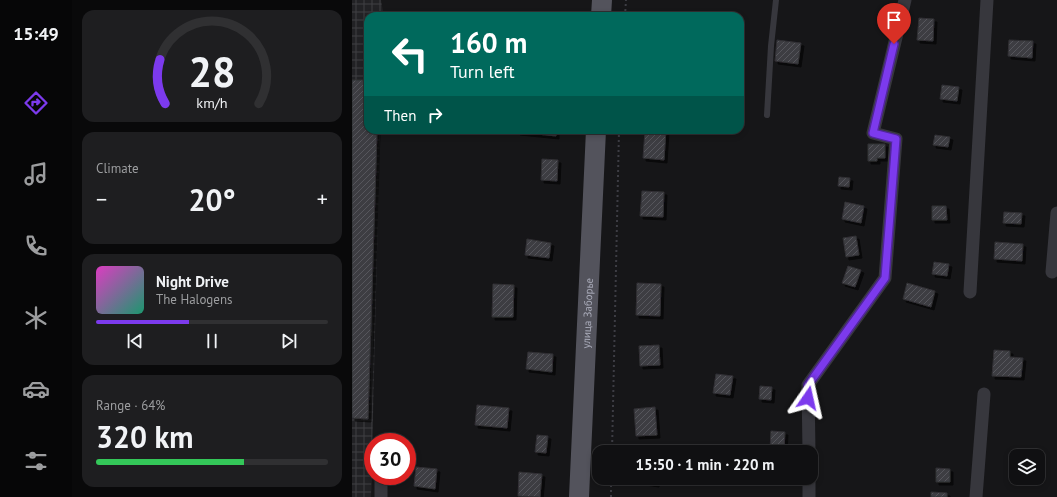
<!DOCTYPE html>
<html lang="en">
<head>
<meta charset="utf-8">
<style>
	body { margin:0; font-family:"PT Sans",sans-serif; background:#1e1e20; color:#f1f3f6; height:100vh; display:flex; flex-direction:column; font-size:15px; white-space:nowrap }
	* { box-sizing:border-box; margin:0 }
	p { font-size:13px; color:#9c9d9f }
	.icon { flex:none; width:22px; height:22px; fill:none; stroke:currentColor; stroke-width:2; stroke-linecap:round; stroke-linejoin:round }
	.map { position:relative; flex:1; overflow:hidden }
	.drawer { display:flex; flex-direction:column; gap:10px; padding:10px; background:#09090a; width:280px }
	.drawer>* { flex:none }
	.top-card { position:absolute; left:12px; top:12px; width:380px; height:122px; border-radius:12px; box-shadow:0 2px 6px #0003,0 0 0 1px #303032; background:#00695c; color:#fff; overflow:hidden }
	.controls { position:absolute; left:657px; top:449px; display:grid; gap:8px }
	.controls a { display:grid; place-items:center; width:36px; height:36px; border-radius:8px; background:#101012; box-shadow:0 2px 6px #0003,0 0 0 1px #303032; font-size:20px }
	.speed { position:absolute; left:12px; top:433px; display:flex; gap:8px; font-size:20px; font-weight:700; text-align:center }
	.speed>* { display:grid; place-content:center; width:52px; height:52px; border-radius:50%; background:#101012; box-shadow:0 2px 6px #0003,0 0 0 1px #303032; line-height:1 }
	.speed .limit { border:6px solid #d22; background:#fff; color:#111 }
	.pin { position:absolute; display:grid; place-items:center; width:34px; height:34px; color:#fff; margin:-41px -17px; border-radius:50% 50% 50% 0; rotate:-45deg; box-shadow:0 0 4px #0007 }
	.pin .icon { rotate:45deg }
	.me { position:absolute; width:44px; margin:-22px; rotate:11deg; stroke-linejoin:round; filter:drop-shadow(0 0 3px #0008) }
	.turn { display:flex; align-items:center; gap:14px; height:84px; padding:0 20px; font-size:18px }
	.turn .icon { width:52px; height:52px; stroke-width:2.5 }
	.turn b { display:block; font-size:28px; line-height:34px }
	.then { display:flex; align-items:center; height:38px; padding:0 20px; background:#0003; gap:8px; font-size:15px }
	.big { font-size:30px; font-weight:700; line-height:1.1 }
	.drawer .widget { flex:1; display:flex; flex-direction:column; justify-content:center; gap:6px; min-width:0; padding:0 14px; border-radius:12px; background:#1e1e20 }
	.drawer .dial { align-items:center; gap:0 }
	.dial svg { height:104px; overflow:visible; fill:none; stroke:#303032; stroke-width:7; stroke-linecap:round; text-anchor:middle }
	.dial text { fill:#f1f3f6; stroke:none }
	.song { display:flex; align-items:center; gap:12px }
	.cover { width:48px; height:48px; border-radius:6px; background:linear-gradient(135deg,hsl(310 70% 55%),hsl(160 70% 35%)) }
	.played { height:4px; border-radius:2px; background:linear-gradient(90deg,#7c3aed 40%,#303032 40%) }
	.keys { display:flex; justify-content:space-around; direction:ltr }
	.heat { display:flex; justify-content:space-between; align-items:center; font-size:22px; direction:ltr }
	.charge { height:6px; border-radius:3px; background:linear-gradient(90deg,#34c759 64%,#303032 0) }
	.trip { position:absolute; left:240px; top:445px; width:226px; height:40px; border-radius:12px; background:#101012; box-shadow:0 2px 6px #0003,0 0 0 1px #303032; font-weight:700; line-height:40px; text-align:center }
	main { display:flex; flex:1; min-height:0 }
	.tab-bar { display:flex; flex-direction:column; width:72px; justify-content:space-around; align-items:center; background:#060607; color:#9c9d9f }
	.tab-bar .icon { width:28px; height:28px }
	.tab-bar .current { color:#7c3aed }
	.tab-bar b { font-size:18px; color:#f1f3f6 }
	.map>svg:first-child { display:block }
</style>
</head>
<body>
<main>
<nav class="tab-bar">
<b>15:49</b>
<svg class="icon current" aria-label="directions" viewBox="0 0 24 24"><path d="M12 3l9 9-9 9-9-9zM9 14v-3h6M13 9l2 2-2 2"/></svg>
<svg class="icon" aria-label="music" viewBox="0 0 24 24"><path d="M9 18V5l10-2v13"/><circle cx="6" cy="18" r="3"/><circle cx="16" cy="16" r="3"/></svg>
<svg class="icon" aria-label="phone" viewBox="0 0 24 24"><path d="M5 4h4l2 5-3 2q2 4 5 5l2-3 5 2v4C11 20 4 13 5 4z"/></svg>
<svg class="icon" aria-label="climate" viewBox="0 0 24 24"><path d="M12 3v18M4 7l16 10M4 17L20 7"/></svg>
<svg class="icon" aria-label="car" viewBox="0 0 24 24"><path d="M5 17H2v-5l4-1 3-4h7l3 4 3 1v5h-3M9 17h6M6 11h13"/><circle cx="7" cy="17" r="2"/><circle cx="17" cy="17" r="2"/></svg>
<svg class="icon" aria-label="filters" viewBox="0 0 24 24"><path d="M4 7h16M4 17h16"/><circle cx="9" cy="7" r="2"/><circle cx="15" cy="17" r="2"/></svg>
</nav>
<section class="drawer">
<div class="widget dial"><svg viewBox="0 0 100 80">
<path d="M14 69A42 42 0 1 1 86 69"/>
<path d="M14 69A42 42 0 0 1 10 35" stroke="#7c3aed"/>
<text x="50" y="56" font-size="32" font-weight="700">28</text>
<text x="50" y="72" font-size="11">km/h</text>
</svg></div>
<div class="widget"><p>Climate</p>
<div class="heat"><a>−</a><b class="big">20°</b><a>+</a></div>
</div>
<div class="widget">
<div class="song"><i class="cover"></i><div><b>Night Drive</b><p>The Halogens</p></div></div>
<div class="played"></div>
<div class="keys"><svg class="icon" aria-label="previous" viewBox="0 0 24 24"><path d="M18 5L8 12l10 7zM5 5v14"/></svg><svg class="icon" aria-label="pause" viewBox="0 0 24 24"><path d="M8 5v14M16 5v14"/></svg><svg class="icon" aria-label="next" viewBox="0 0 24 24"><path d="M6 5l10 7-10 7zM19 5v14"/></svg></div>
</div>
<div class="widget"><p>Range · 64%</p><b class="big">320 km</b><div class="charge"></div></div>
</section>
<div class="map">
<svg width="705" height="497" viewBox="0 0 705 497">
	<defs>
		<pattern id="industrial-grid" width="8" height="8" patternUnits="userSpaceOnUse"><rect width="8" height="8" fill="#222225"/><path d="M0 4h8M4 0v8" fill="none" stroke="#3f3f43"/></pattern>
		<pattern id="building-hatch" width="6" height="6" patternUnits="userSpaceOnUse"><rect width="6" height="6" fill="#3d3e42"/><path d="M-1 1l2-2M0 6l6-6M5 7l2-2" fill="none" stroke="#56575b"/></pattern>
		<filter id="shadow"><feDropShadow dx="3" dy="3" stdDeviation="0" flood-color="#0009"/></filter>
	</defs>
	<rect width="100%" height="100%" fill="#161618"/>
	<path fill="url(#industrial-grid)" d="M 0,0 L 29,0 L 31,12 L 31,16 L 16,16 L 16,130 L 28,130 L 19,497 L 0,497 Z"/>
	<path fill="url(#building-hatch)" stroke="#313034" filter="url(#shadow)" d="M 567,18 L 582,19 L 581,41 L 565,40 Z
		M 425,40 L 449,43 L 446,64 L 423,61 Z
		M 657,40 L 681,41 L 680,58 L 656,56 Z
		M 0,80 L 16,80 L 16,130 L 25,130 L 16,419 L 0,418 Z
		M 590,85 L 607,87 L 605,101 L 588,99 Z
		M 165,130 L 204,130 L 204,136 L 165,132 Z
		M 293,130 L 314,130 L 312,160 L 291,158 Z
		M 583,135 L 598,137 L 596,147 L 581,145 Z
		M 516,144 L 533,144 L 533,158 L 525,158 L 525,161 L 516,161 Z
		M 190,159 L 206,160 L 205,181 L 189,180 Z
		M 487,177 L 498,178 L 497,187 L 486,186 Z
		M 290,191 L 312,192 L 311,217 L 288,216 Z
		M 493,202 L 512,206 L 509,223 L 490,219 Z
		M 580,206 L 594,206 L 595,220 L 580,220 Z
		M 652,212 L 670,213 L 669,224 L 651,223 Z
		M 504,236 L 507,255 L 494,257 L 491,238 Z
		M 175,239 L 199,243 L 197,258 L 173,255 Z
		M 643,242 L 671,244 L 670,261 L 642,259 Z
		M 582,262 L 597,264 L 595,276 L 580,274 Z
		M 496,266 L 509,270 L 503,287 L 490,283 Z
		M 285,283 L 309,284 L 308,316 L 284,315 Z
		M 555,283 L 583,291 L 579,307 L 551,299 Z
		M 141,284 L 162,285 L 161,317 L 140,317 Z
		M 307,345 L 308,365 L 288,366 L 287,346 Z
		M 642,350 L 658,351 L 658,357 L 671,358 L 669,377 L 640,376 Z
		M 176,352 L 201,354 L 200,372 L 174,369 Z
		M 364,374 L 381,376 L 378,395 L 361,393 Z
		M 408,386 L 420,387 L 419,400 L 407,399 Z
		M 125,405 L 157,408 L 155,428 L 123,425 Z
		M 303,407 L 305,435 L 284,436 L 282,409 Z
		M 419,431 L 433,432 L 432,450 L 418,449 Z
		M 185,435 L 196,436 L 194,453 L 183,452 Z
		M 64,467 L 85,469 L 83,489 L 62,486 Z
		M 584,468 L 598,469 L 598,482 L 584,482 Z
		M 167,472 L 190,474 L 188,497 L 166,496 Z
		M 285,478 L 305,478 L 304,484 L 284,481 Z
		M 579,492 L 595,493 L 595,497 L 579,497 Z"/>
	<g fill="none" stroke-linecap="round" stroke-linejoin="round">
		<path stroke="#3d3d44" stroke-width="2" stroke-dasharray="2 3" stroke-linecap="butt" d="M 273,16 L 274,0
			M 260,452 L 267,130
			M 259,497 L 259,478"/>
		<path stroke="#37373d" stroke-width="6" d="M 415,115 L 419,46 L 424,0"/>
		<path stroke="#37373d" stroke-width="13" d="M 700,272 L 705,213
			M 618,292 L 635,0
			M 457,452 L 456,385 L 533,278 L 544,139 L 521,133 L 553,0
			M 29,476 L 29,497
			M 457,478 L 457,497
			M 624,497 L 632,394"/>
		<g stroke="#53535c" stroke-width="20">
			<path d="M 249,16 L 250,0"/>
			<path id="s1" d="M 227,497 L 244,130"/>
		</g>
	</g>
	<g fill="none" stroke-linecap="round" stroke-linejoin="round">
		<defs>
			<path id="route" d="M 456,398 L 456,385 L 533,278 L 544,139 L 521,133 L 542,44"/>
		</defs>
		<use href="#route" stroke="#51269a" stroke-width="10"/>
		<use href="#route" stroke="#7c3aed" stroke-width="7"/>
	</g>
	<g text-anchor="middle" dominant-baseline="central" stroke-width="3" stroke-linejoin="round" paint-order="stroke">
		<g font-size="11" fill="#a8aab8" stroke="#111113">
			<text stroke="none"><textPath href="#s1" startOffset="184">улица Заборье</textPath></text>
		</g>
	</g>
</svg>
<div class="controls">
<a><svg class="icon" aria-label="layers" viewBox="0 0 24 24"><path d="M12 4l9 5-9 5-9-5zM3 14l9 5 9-5"/></svg></a>
</div>
<div class="speed"><div class="limit">30</div></div>
<div class="pin" style="left:542px;top:44px;background:#d93025"><svg class="icon" aria-label="arrive" viewBox="0 0 24 24"><path d="M6 21V4h12l-3 4 3 4H6"/></svg></div>
<svg class="me" style="left:456px;top:398px" viewBox="-20 -20 40 40"><path d="M0-17L14 15 0 8-14 15z" fill="#7c3aed" stroke="#fff" stroke-width="4"/></svg>
<div class="trip">15:50 · 1 min · 220 m</div>
<div class="top-card">
<div class="turn"><svg class="icon" aria-label="left" viewBox="0 0 24 24"><path d="M17 20v-9H6M10 6l-5 5 5 5"/></svg><div><b>160 m</b>Turn left</div></div>
<div class="then">Then<svg class="icon" aria-label="right" viewBox="0 0 24 24"><path d="M7 20v-9h11M14 6l5 5-5 5"/></svg></div>
</div>
</div>
</main>
</body>
</html>
